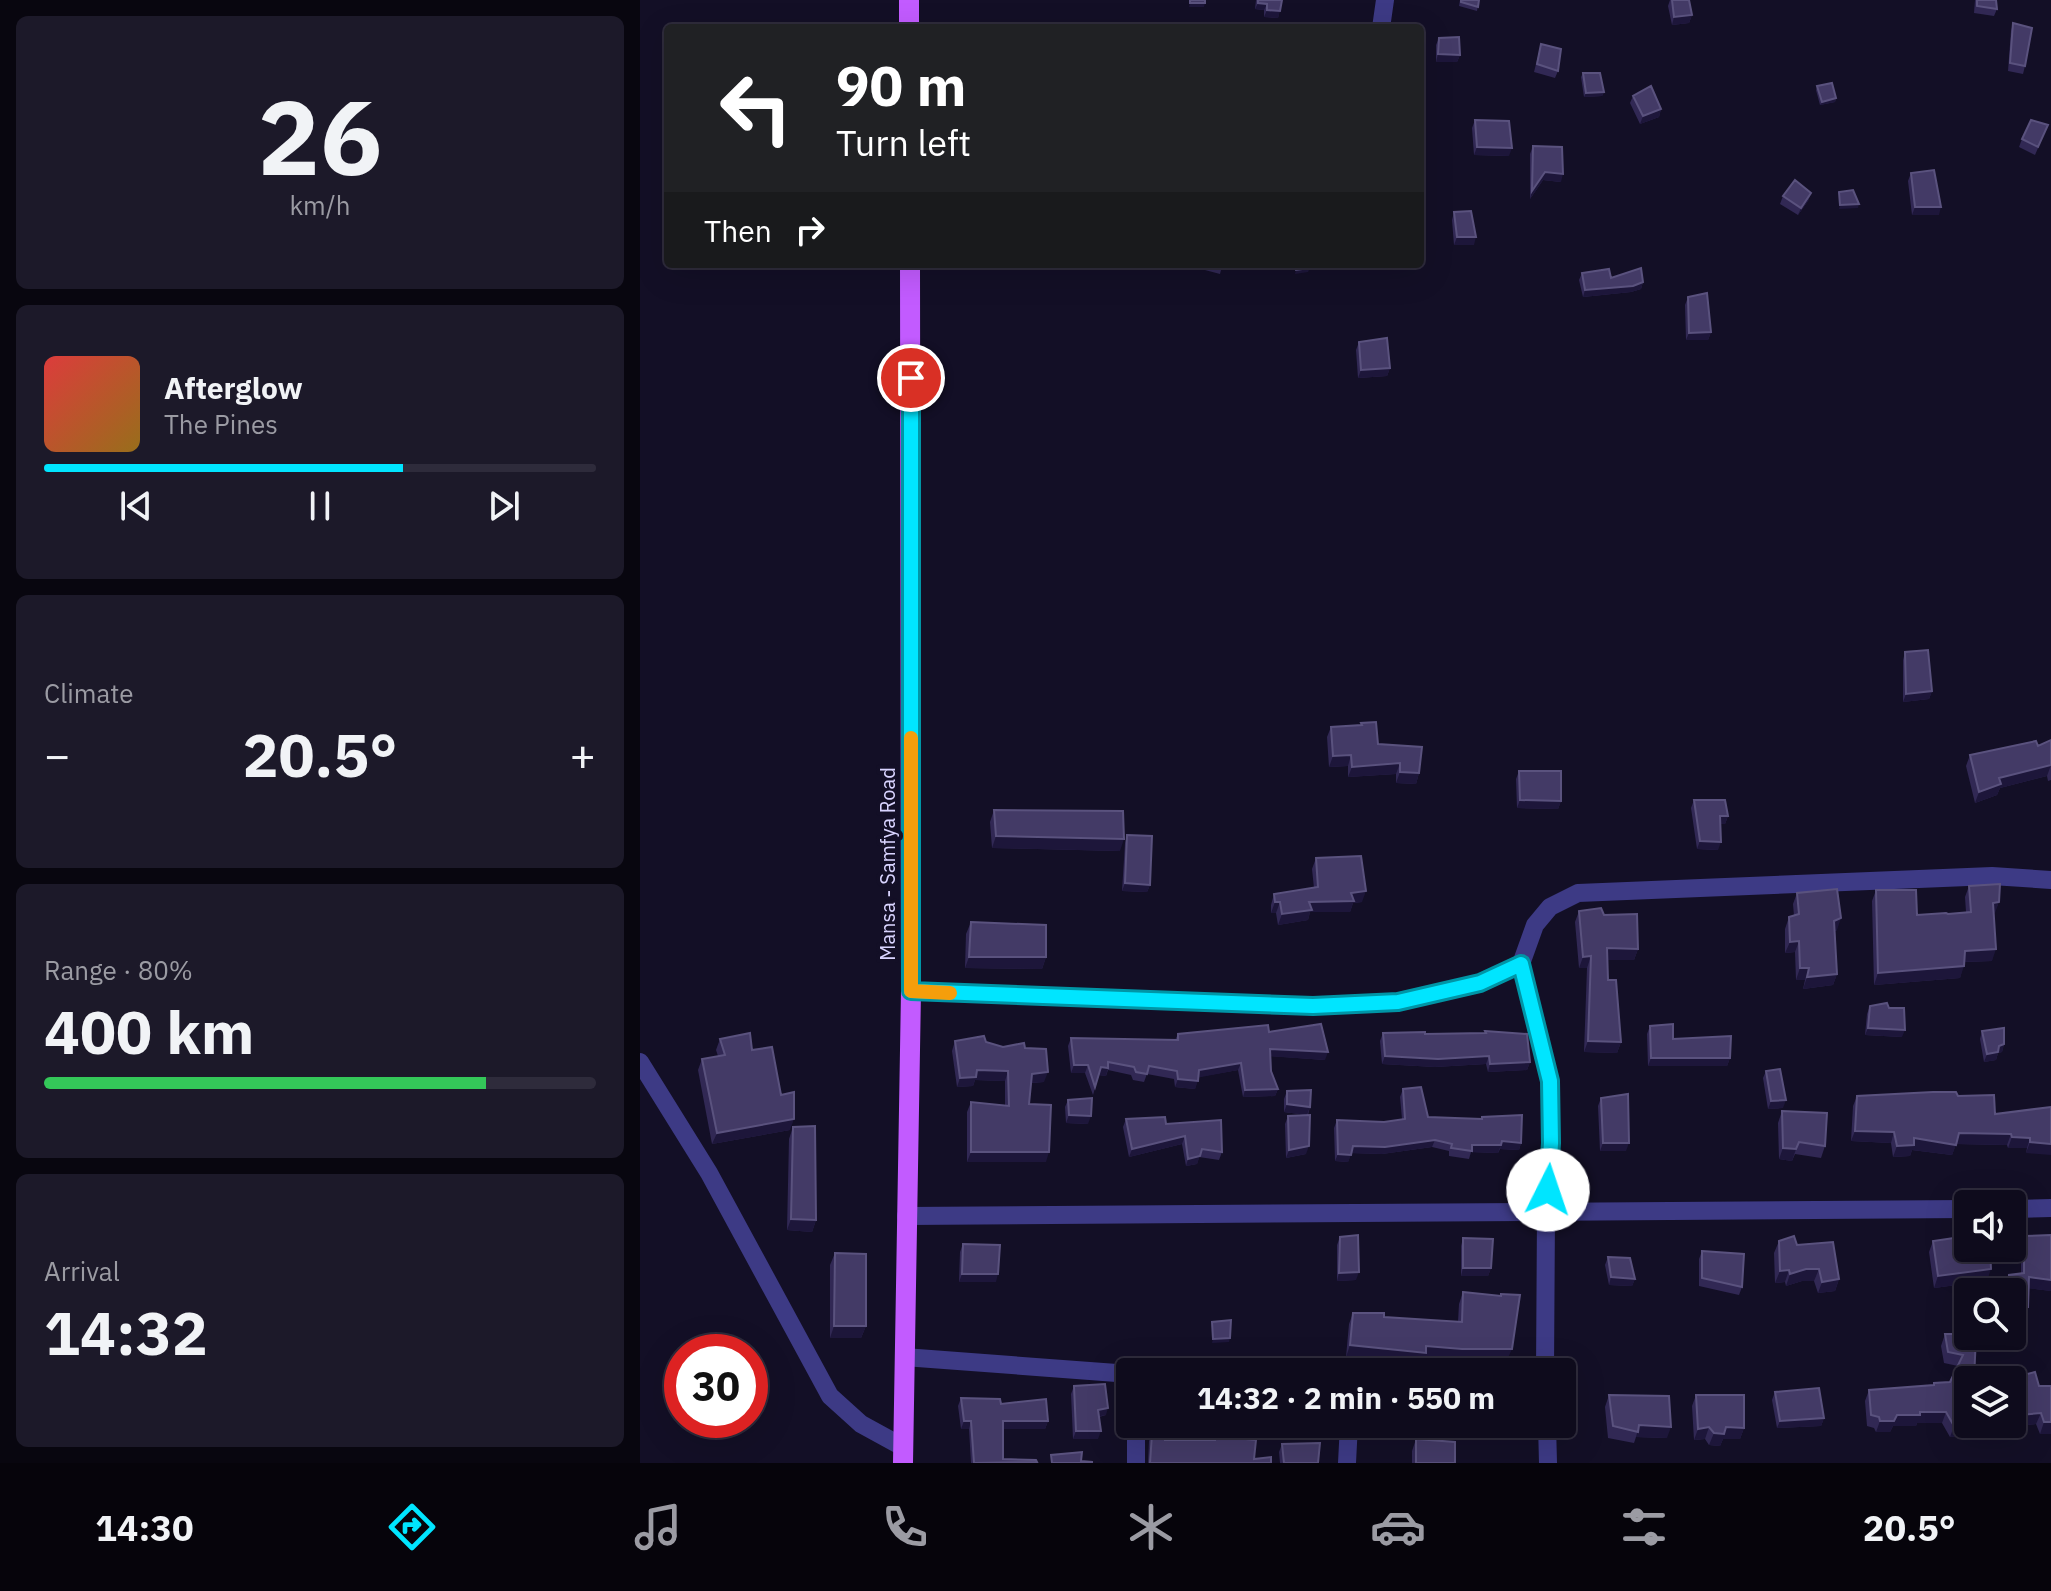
<!DOCTYPE html>
<html lang="en">
<head>
<meta charset="utf-8">
<style>
	body { margin:0; font-family:"IBM Plex Sans",sans-serif; background:#1c1929; color:#f1f3f6; height:100vh; display:flex; flex-direction:column; font-size:30px; white-space:nowrap }
	* { box-sizing:border-box; margin:0 }
	p { font-size:26px; color:#9b9ba3 }
	.icon { flex:none; width:44px; height:44px; fill:none; stroke:currentColor; stroke-width:2; stroke-linecap:round; stroke-linejoin:round }
	.map { position:relative; flex:1; overflow:hidden }
	.panel { display:flex; flex-direction:column; gap:16px; padding:16px; background:#08060f; width:640px }
	.panel>* { flex:none }
	.banner { position:absolute; left:24px; top:24px; width:760px; height:244px; border-radius:8px; box-shadow:0 8px 32px #0002,0 0 0 2px #2e2b3b; background:#202124; color:#fff; overflow:hidden }
	.buttons { position:absolute; left:1314px; top:1190px; display:grid; gap:16px }
	.buttons a { display:grid; place-items:center; width:72px; height:72px; border-radius:8px; background:#0e0b1c; box-shadow:0 8px 32px #0002,0 0 0 2px #2e2b3b; font-size:40px }
	.speed { position:absolute; left:24px; top:1334px; display:flex; gap:16px; font-size:40px; font-weight:700; text-align:center }
	.speed>* { display:grid; place-content:center; width:104px; height:104px; border-radius:50%; background:#0e0b1c; box-shadow:0 8px 32px #0002,0 0 0 2px #2e2b3b; line-height:1 }
	.speed .limit { border:12px solid #d22; background:#fff; color:#111 }
	.pin { position:absolute; display:grid; place-items:center; width:68px; height:68px; color:#fff; margin:-34px; border:4px solid #fff; border-radius:50%; box-shadow:0 2px 8px #0007 }
	.me { position:absolute; width:88px; margin:-44px; rotate:4deg; stroke-linejoin:round; filter:drop-shadow(0 0 6px #0008) }
	.turn { display:flex; align-items:center; gap:28px; height:168px; padding:0 40px; font-size:36px }
	.turn .icon { width:104px; height:104px; stroke-width:2.5 }
	.turn b { display:block; font-size:56px; line-height:68px }
	.then { display:flex; align-items:center; height:76px; padding:0 40px; background:#0003; gap:16px; font-size:30px }
	.big { font-size:60px; font-weight:700; line-height:1.1 }
	.panel .card { flex:1; display:flex; flex-direction:column; justify-content:center; gap:12px; min-width:0; padding:0 28px; border-radius:12px; background:#1c1929 }
	.panel .dial { align-items:center; gap:0 }
	.dial b { font-size:104px; line-height:1 }
	.song { display:flex; align-items:center; gap:24px }
	.cover { width:96px; height:96px; border-radius:12px; background:linear-gradient(135deg,hsl(0 70% 55%),hsl(40 70% 35%)) }
	.played { height:8px; border-radius:4px; background:linear-gradient(90deg,#00e5ff 65%,#2e2b3b 65%) }
	.keys { display:flex; justify-content:space-around; direction:ltr }
	.heat { display:flex; justify-content:space-between; align-items:center; font-size:44px; direction:ltr }
	.charge { height:12px; border-radius:6px; background:linear-gradient(90deg,#34c759 80%,#2e2b3b 0) }
	.trip { position:absolute; left:476px; top:1358px; width:460px; height:80px; border-radius:8px; background:#0e0b1c; box-shadow:0 8px 32px #0002,0 0 0 2px #2e2b3b; font-weight:700; line-height:80px; text-align:center }
	.tab-bar { display:flex; height:128px; justify-content:space-around; align-items:center; background:#06040b; color:#9b9ba3 }
	.tab-bar .icon { width:56px; height:56px }
	.tab-bar .active { color:#00e5ff }
	.tab-bar b { font-size:36px; color:#f1f3f6 }
	main { display:flex; flex:1; min-height:0 }
	.map>svg:first-child { display:block }
</style>
</head>
<body>
<main>
<section class="panel">
<div class="card dial"><b>26</b><p>km/h</p></div>
<div class="card">
<div class="song"><i class="cover"></i><div><b>Afterglow</b><p>The Pines</p></div></div>
<div class="played"></div>
<div class="keys"><svg class="icon" aria-label="previous" viewBox="0 0 24 24"><path d="M18 5L8 12l10 7zM5 5v14"/></svg><svg class="icon" aria-label="pause" viewBox="0 0 24 24"><path d="M8 5v14M16 5v14"/></svg><svg class="icon" aria-label="next" viewBox="0 0 24 24"><path d="M6 5l10 7-10 7zM19 5v14"/></svg></div>
</div>
<div class="card"><p>Climate</p>
<div class="heat"><a>−</a><b class="big">20.5°</b><a>+</a></div>
</div>
<div class="card"><p>Range · 80%</p><b class="big">400 km</b><div class="charge"></div></div>
<div class="card"><p>Arrival</p><b class="big">14:32</b></div>
</section>
<div class="map">
<svg width="1411" height="1463" viewBox="0 0 1411 1463">
	<rect width="100%" height="100%" fill="#130f26"/>
	<g fill="none" stroke-linecap="round" stroke-linejoin="round">
		<path stroke="#3d3a85" stroke-width="18" d="M 741,28 L 745,0
			M 881,964 L 895,925 L 910,907 L 938,893 L 1352,876 L 1411,880
			M 271,991 L 673,1006 L 758,1002 L 840,983 L 881,964 L 910,1081 L 911,1143 L 906,1213 L 905,1372
			M 0,1062 L 69,1173 L 190,1396 L 221,1424 L 263,1447
			M 1372,1209 L 1411,1208
			M 266,1216 L 1328,1209
			M 264,1357 L 490,1374
			M 496,1424 L 496,1463
			M 907,1424 L 908,1463
			M 707,1463 L 709,1424"/>
		<path stroke="#c25bff" stroke-width="20" d="M 269,0 L 269,28
			M 263,1463 L 271,991 L 270,264"/>
	</g>
	<path fill="#312854" d="M 616,0 L 642,0 L 638,18 L 624,17 L 624,10 L 615,9 Z
		M 820,0 L 839,0 L 837,11 L 819,6 Z
		M 1030,0 L 1049,0 L 1052,15 L 1049,23 L 1032,25 L 1028,6 Z
		M 1335,0 L 1356,0 L 1357,9 L 1354,16 L 1334,13 Z
		M 1373,23 L 1385,66 L 1383,74 L 1368,71 L 1371,31 Z
		M 799,38 L 820,55 L 817,62 L 796,62 L 796,45 Z
		M 901,44 L 918,71 L 915,78 L 894,72 Z
		M 943,73 L 964,92 L 962,96 L 944,97 L 941,77 Z
		M 1177,86 L 1196,98 L 1195,102 L 1180,105 L 1176,90 Z
		M 993,96 L 1021,109 L 1019,117 L 1000,124 L 990,103 Z
		M 835,120 L 869,156 L 834,155 L 832,128 Z
		M 1408,125 L 1395,155 L 1379,147 L 1382,139 Z
		M 893,146 L 921,182 L 903,180 L 890,199 L 890,154 Z
		M 1271,173 L 1299,215 L 1272,215 L 1268,181 Z
		M 1171,193 L 1168,201 L 1158,215 L 1140,204 L 1143,196 Z
		M 814,212 L 834,245 L 814,245 L 812,220 Z
		M 563,264 L 589,264 L 587,269 L 581,270 L 580,274 L 565,270 Z
		M 942,273 L 971,278 L 1003,282 L 1001,289 L 991,292 L 943,297 L 939,280 Z
		M 1048,297 L 1071,332 L 1068,340 L 1046,340 L 1045,305 Z
		M 719,342 L 750,368 L 747,376 L 718,378 L 716,350 Z
		M 1265,652 L 1292,691 L 1289,699 L 1263,702 L 1263,660 Z
		M 691,727 L 738,744 L 779,773 L 776,784 L 756,783 L 756,774 L 708,777 L 708,766 L 689,767 L 687,737 Z
		M 1411,740 L 1411,780 L 1408,781 L 1407,776 L 1360,788 L 1357,795 L 1335,803 L 1326,766 L 1330,755 L 1398,746 Z
		M 879,771 L 921,801 L 918,809 L 877,808 L 876,779 Z
		M 1054,800 L 1088,816 L 1085,824 L 1080,824 L 1078,850 L 1057,849 L 1051,808 Z
		M 354,810 L 480,851 L 352,848 L 350,822 Z
		M 487,835 L 510,885 L 507,892 L 482,891 L 485,843 Z
		M 676,858 L 722,902 L 713,903 L 710,912 L 670,912 L 668,920 L 638,925 L 636,913 L 631,913 L 631,905 L 634,894 L 674,888 L 672,869 Z
		M 1329,886 L 1359,902 L 1354,913 L 1352,961 L 1324,962 L 1320,978 L 1234,985 L 1232,901 L 1236,890 L 1277,915 L 1308,914 L 1326,912 L 1325,897 Z
		M 1157,893 L 1197,930 L 1195,931 L 1197,974 L 1193,985 L 1163,989 L 1165,980 L 1156,980 L 1155,952 L 1145,953 L 1145,929 L 1149,917 L 1154,916 L 1153,904 Z
		M 939,911 L 964,915 L 998,949 L 994,960 L 967,960 L 968,980 L 981,1042 L 977,1053 L 944,1052 L 947,968 L 939,968 L 935,922 Z
		M 331,922 L 406,957 L 402,969 L 325,968 L 326,934 Z
		M 1230,1006 L 1249,1008 L 1262,1037 L 1225,1035 L 1227,1014 Z
		M 1010,1026 L 1033,1039 L 1090,1058 L 1087,1066 L 1008,1066 L 1007,1034 Z
		M 1342,1031 L 1364,1044 L 1362,1052 L 1358,1053 L 1356,1060 L 1344,1062 L 1340,1039 Z
		M 629,1032 L 685,1060 L 630,1056 L 631,1071 L 638,1089 L 635,1096 L 603,1097 L 598,1070 L 558,1077 L 555,1089 L 535,1087 L 534,1079 L 507,1074 L 504,1082 L 493,1080 L 491,1075 L 468,1070 L 466,1076 L 459,1075 L 453,1095 L 445,1073 L 431,1073 L 428,1046 L 431,1038 L 535,1040 L 538,1034 Z
		M 743,1033 L 785,1034 L 890,1062 L 887,1070 L 848,1072 L 846,1064 L 795,1067 L 742,1064 L 740,1041 Z
		M 80,1039 L 112,1050 L 141,1095 L 150,1130 L 72,1144 L 58,1070 L 62,1059 L 78,1056 L 76,1050 Z
		M 315,1041 L 346,1042 L 363,1047 L 385,1048 L 404,1082 L 391,1083 L 389,1104 L 406,1162 L 327,1162 L 327,1112 L 331,1102 L 365,1105 L 365,1081 L 335,1080 L 333,1086 L 317,1087 L 312,1051 Z
		M 1126,1071 L 1143,1108 L 1128,1109 L 1123,1078 Z
		M 763,1089 L 788,1117 L 841,1119 L 842,1117 L 881,1143 L 879,1150 L 860,1149 L 858,1153 L 831,1152 L 829,1159 L 809,1156 L 809,1151 L 792,1147 L 742,1154 L 711,1153 L 708,1162 L 695,1161 L 694,1128 L 697,1120 L 744,1122 L 762,1119 L 760,1097 Z
		M 647,1091 L 670,1107 L 668,1115 L 666,1154 L 646,1158 L 645,1124 L 648,1116 L 667,1115 L 644,1112 L 644,1099 Z
		M 1217,1096 L 1318,1096 L 1355,1114 L 1411,1107 L 1386,1153 L 1387,1148 L 1368,1148 L 1367,1145 L 1316,1144 L 1312,1155 L 1272,1150 L 1270,1156 L 1253,1157 L 1251,1143 L 1211,1141 L 1213,1106 Z
		M 961,1098 L 986,1151 L 960,1151 L 958,1106 Z
		M 428,1100 L 448,1124 L 426,1123 L 425,1107 Z
		M 1142,1111 L 1185,1146 L 1181,1158 L 1155,1154 L 1152,1161 L 1139,1159 L 1138,1123 Z
		M 486,1119 L 526,1124 L 582,1152 L 579,1160 L 559,1157 L 557,1164 L 546,1166 L 542,1144 L 489,1157 L 483,1127 Z
		M 153,1127 L 176,1220 L 172,1232 L 147,1230 L 149,1139 Z
		M 1411,1235 L 1411,1291 L 1389,1288 L 1384,1318 L 1372,1318 L 1372,1292 L 1365,1292 L 1365,1285 L 1369,1275 L 1381,1273 L 1381,1247 L 1384,1236 Z
		M 700,1237 L 716,1280 L 697,1281 L 697,1245 Z
		M 823,1238 L 851,1268 L 848,1276 L 821,1276 L 821,1246 Z
		M 1139,1241 L 1157,1245 L 1199,1279 L 1195,1291 L 1178,1293 L 1174,1281 L 1162,1281 L 1146,1286 L 1145,1282 L 1135,1283 L 1134,1253 Z
		M 1293,1241 L 1347,1281 L 1294,1288 L 1289,1252 Z
		M 323,1244 L 356,1282 L 319,1282 L 320,1252 Z
		M 1062,1251 L 1102,1287 L 1099,1295 L 1059,1286 L 1059,1259 Z
		M 195,1253 L 226,1326 L 221,1338 L 190,1338 L 190,1265 Z
		M 968,1257 L 995,1279 L 992,1286 L 969,1285 L 965,1265 Z
		M 823,1292 L 867,1360 L 818,1361 L 784,1358 L 782,1364 L 706,1357 L 709,1324 L 713,1313 L 744,1317 L 818,1322 L 819,1304 Z
		M 1305,1334 L 1328,1334 L 1328,1424 L 1333,1424 L 1330,1434 L 1310,1437 L 1302,1423 L 1277,1423 L 1276,1426 L 1253,1426 L 1250,1432 L 1236,1432 L 1234,1428 L 1227,1426 L 1225,1401 L 1229,1390 L 1294,1385 L 1310,1382 L 1318,1366 L 1304,1363 L 1301,1346 Z
		M 1376,1377 L 1399,1386 L 1411,1386 L 1411,1434 L 1400,1434 L 1396,1424 L 1376,1426 L 1374,1384 Z
		M 434,1386 L 466,1415 L 459,1417 L 458,1439 L 433,1439 L 431,1394 Z
		M 1135,1392 L 1184,1418 L 1181,1426 L 1137,1428 L 1132,1400 Z
		M 969,1395 L 1027,1438 L 996,1437 L 994,1443 L 968,1438 L 965,1407 Z
		M 1056,1395 L 1104,1428 L 1100,1439 L 1083,1439 L 1080,1446 L 1069,1445 L 1065,1439 L 1054,1440 L 1052,1406 Z
		M 321,1398 L 361,1404 L 408,1421 L 405,1429 L 363,1429 L 363,1459 L 396,1460 L 396,1463 L 331,1463 L 329,1429 L 321,1429 L 318,1406 Z
		M 591,1433 L 606,1439 L 614,1459 L 631,1463 L 508,1463 L 509,1441 L 512,1434 L 525,1440 L 574,1440 L 575,1437 L 589,1438 Z
		M 776,1439 L 815,1463 L 772,1463 L 772,1451 Z
		M 642,1444 L 678,1463 L 640,1463 L 639,1452 Z"/>
	<path fill="#1d163a" d="M 550,3 L 565,3 L 564,7 L 549,7 Z
		M 618,3 L 627,4 L 624,10 L 615,9 Z
		M 627,10 L 640,11 L 638,18 L 624,17 Z
		M 1052,15 L 1049,23 L 1032,25 L 1034,17 Z
		M 798,54 L 820,55 L 817,62 L 796,62 Z
		M 964,92 L 962,96 L 944,97 L 946,93 Z
		M 1196,98 L 1195,102 L 1180,105 L 1182,102 Z
		M 1021,109 L 1019,117 L 1000,124 L 1003,116 Z
		M 837,147 L 872,148 L 869,156 L 834,155 Z
		M 905,172 L 923,174 L 921,182 L 903,180 L 890,199 L 892,191 Z
		M 1171,193 L 1168,201 L 1158,215 L 1161,208 Z
		M 1219,204 L 1218,208 L 1199,209 L 1200,205 Z
		M 1275,207 L 1301,207 L 1299,215 L 1272,215 Z
		M 817,237 L 836,237 L 834,245 L 814,245 Z
		M 583,264 L 589,264 L 587,269 L 581,270 Z
		M 670,268 L 668,272 L 655,274 L 656,270 Z
		M 1003,282 L 1001,289 L 991,292 L 943,297 L 945,290 Z
		M 1071,332 L 1068,340 L 1046,340 L 1049,333 Z
		M 750,368 L 747,376 L 718,378 L 721,370 Z
		M 1292,691 L 1289,699 L 1263,702 L 1266,694 Z
		M 711,755 L 708,766 L 689,767 L 693,756 Z
		M 760,763 L 756,774 L 708,777 L 712,767 Z
		M 1411,765 L 1407,776 L 1360,788 L 1357,795 L 1335,803 L 1339,792 L 1359,778 Z
		M 760,772 L 779,773 L 776,784 L 756,783 Z
		M 880,800 L 921,801 L 918,809 L 877,808 Z
		M 1080,816 L 1088,816 L 1085,824 L 1077,824 Z
		M 356,836 L 484,839 L 480,851 L 352,848 Z
		M 1060,841 L 1081,842 L 1078,850 L 1057,849 Z
		M 485,883 L 510,885 L 507,892 L 482,891 Z
		M 726,891 L 722,902 L 713,903 L 710,912 L 670,912 L 668,920 L 638,925 L 642,914 L 669,902 L 711,893 Z
		M 635,902 L 640,902 L 636,913 L 631,913 Z
		M 1359,902 L 1355,913 L 1349,914 L 1353,903 Z
		M 1201,918 L 1197,930 L 1190,932 L 1194,921 Z
		M 1159,941 L 1155,952 L 1145,953 L 1150,942 Z
		M 967,948 L 998,949 L 994,960 L 963,960 Z
		M 1356,949 L 1352,961 L 1320,962 L 1325,951 Z
		M 951,956 L 947,968 L 939,968 L 943,957 Z
		M 329,957 L 406,957 L 402,969 L 325,968 Z
		M 1324,966 L 1320,978 L 1234,985 L 1238,973 Z
		M 1160,968 L 1169,968 L 1165,980 L 1156,980 Z
		M 1197,974 L 1193,985 L 1163,989 L 1167,977 Z
		M 1228,1028 L 1265,1030 L 1262,1037 L 1225,1035 Z
		M 948,1041 L 981,1042 L 977,1053 L 944,1052 Z
		M 1364,1044 L 1362,1052 L 1358,1053 L 1356,1060 L 1344,1062 L 1347,1054 L 1359,1046 Z
		M 630,1049 L 688,1052 L 685,1060 L 627,1056 Z
		M 745,1056 L 849,1056 L 846,1064 L 795,1067 L 742,1064 Z
		M 1011,1058 L 1090,1058 L 1087,1066 L 1008,1066 Z
		M 890,1062 L 887,1070 L 848,1072 L 850,1064 Z
		M 601,1063 L 598,1070 L 556,1078 L 559,1070 Z
		M 434,1065 L 448,1065 L 445,1073 L 431,1073 Z
		M 461,1067 L 468,1068 L 466,1076 L 458,1075 Z
		M 337,1070 L 368,1071 L 365,1081 L 335,1080 L 333,1086 L 317,1087 L 320,1078 Z
		M 408,1072 L 404,1082 L 389,1083 L 392,1074 Z
		M 538,1079 L 558,1081 L 555,1089 L 535,1087 Z
		M 638,1089 L 635,1096 L 603,1097 L 605,1090 Z
		M 1146,1100 L 1143,1108 L 1128,1109 L 1131,1101 Z
		M 647,1104 L 670,1107 L 667,1115 L 644,1112 Z
		M 429,1115 L 451,1116 L 448,1124 L 426,1123 Z
		M 154,1119 L 150,1130 L 72,1144 L 77,1133 Z
		M 1215,1131 L 1254,1132 L 1251,1143 L 1211,1141 Z
		M 1319,1133 L 1371,1134 L 1367,1145 L 1315,1144 Z
		M 545,1136 L 542,1144 L 489,1157 L 492,1149 Z
		M 1372,1137 L 1390,1138 L 1387,1148 L 1368,1148 Z
		M 1274,1138 L 1316,1145 L 1312,1155 L 1272,1150 L 1270,1156 L 1253,1157 L 1257,1146 Z
		M 795,1140 L 792,1147 L 742,1154 L 710,1153 L 713,1146 Z
		M 862,1141 L 881,1143 L 879,1150 L 860,1149 Z
		M 1390,1142 L 1411,1144 L 1411,1155 L 1386,1153 Z
		M 963,1143 L 989,1143 L 986,1151 L 960,1151 Z
		M 832,1145 L 861,1145 L 858,1153 L 831,1152 Z
		M 669,1146 L 666,1154 L 646,1158 L 649,1150 Z
		M 1143,1148 L 1156,1149 L 1152,1161 L 1139,1159 Z
		M 331,1152 L 409,1152 L 406,1162 L 327,1162 Z
		M 698,1154 L 711,1155 L 708,1162 L 695,1161 Z
		M 560,1156 L 557,1164 L 546,1166 L 548,1159 Z
		M 151,1219 L 176,1220 L 172,1232 L 147,1230 Z
		M 823,1268 L 851,1268 L 848,1276 L 821,1276 Z
		M 1166,1269 L 1179,1269 L 1174,1281 L 1162,1281 L 1146,1286 L 1150,1274 Z
		M 1351,1269 L 1347,1281 L 1294,1288 L 1298,1276 Z
		M 1149,1270 L 1145,1282 L 1135,1283 L 1140,1271 Z
		M 719,1272 L 716,1280 L 697,1281 L 699,1273 Z
		M 322,1274 L 358,1274 L 356,1282 L 319,1282 Z
		M 971,1277 L 995,1279 L 992,1286 L 969,1285 Z
		M 1389,1277 L 1411,1280 L 1411,1291 L 1385,1288 Z
		M 1199,1279 L 1195,1291 L 1178,1293 L 1182,1282 Z
		M 1372,1307 L 1388,1307 L 1384,1318 L 1372,1318 Z
		M 194,1326 L 226,1326 L 221,1338 L 190,1338 Z
		M 590,1338 L 589,1342 L 572,1343 L 573,1339 Z
		M 710,1345 L 786,1346 L 872,1349 L 867,1360 L 818,1361 L 784,1358 L 782,1364 L 706,1357 Z
		M 468,1408 L 466,1415 L 455,1417 L 458,1410 Z
		M 1280,1412 L 1306,1412 L 1302,1423 L 1277,1423 L 1276,1426 L 1253,1426 L 1250,1432 L 1236,1432 L 1240,1421 L 1257,1415 Z
		M 1372,1412 L 1380,1412 L 1376,1423 L 1372,1423 Z
		M 1401,1413 L 1396,1424 L 1376,1426 L 1380,1415 Z
		M 1184,1418 L 1181,1426 L 1137,1428 L 1140,1421 Z
		M 324,1421 L 331,1421 L 329,1429 L 321,1429 Z
		M 363,1421 L 408,1421 L 405,1429 L 360,1429 Z
		M 1404,1422 L 1411,1422 L 1411,1434 L 1400,1434 Z
		M 1328,1424 L 1333,1424 L 1330,1434 L 1310,1437 L 1314,1426 Z
		M 999,1425 L 1031,1427 L 1027,1438 L 996,1437 Z
		M 1069,1427 L 1065,1439 L 1054,1440 L 1058,1429 Z
		M 1086,1427 L 1104,1428 L 1100,1439 L 1083,1439 L 1080,1446 L 1069,1445 L 1074,1433 Z
		M 436,1431 L 461,1431 L 458,1439 L 433,1439 Z"/>
	<path fill="#433a66" stroke="#5a527e" stroke-width="2" d="M 550,0 L 565,0 L 565,3 L 550,3 Z
		M 618,0 L 642,0 L 640,11 L 627,10 L 627,4 L 618,3 Z
		M 821,0 L 839,0 L 838,7 L 821,2 Z
		M 1032,0 L 1049,0 L 1052,15 L 1034,17 Z
		M 1337,0 L 1356,0 L 1357,9 L 1337,6 Z
		M 1373,23 L 1392,28 L 1385,66 L 1370,63 Z
		M 819,37 L 820,55 L 798,54 L 799,38 Z
		M 901,44 L 921,49 L 918,71 L 897,64 Z
		M 943,73 L 960,73 L 964,92 L 946,93 Z
		M 1192,83 L 1196,98 L 1182,102 L 1177,86 Z
		M 1011,86 L 1021,109 L 1003,116 L 993,96 Z
		M 835,120 L 869,121 L 872,148 L 837,147 Z
		M 1391,120 L 1408,125 L 1398,147 L 1382,139 Z
		M 893,146 L 922,147 L 923,174 L 905,172 L 892,191 Z
		M 1294,170 L 1301,207 L 1275,207 L 1271,173 Z
		M 1155,180 L 1171,193 L 1161,208 L 1143,196 Z
		M 1213,190 L 1219,204 L 1200,205 L 1199,192 Z
		M 831,211 L 836,237 L 817,237 L 814,212 Z
		M 654,264 L 669,264 L 670,268 L 656,270 Z
		M 1001,268 L 1003,282 L 993,286 L 945,290 L 942,273 L 969,269 L 971,278 Z
		M 1067,293 L 1071,332 L 1049,333 L 1048,297 Z
		M 747,338 L 750,368 L 721,370 L 719,342 Z
		M 1288,650 L 1292,691 L 1266,694 L 1265,652 Z
		M 736,722 L 738,744 L 782,747 L 779,773 L 760,772 L 760,763 L 712,767 L 711,755 L 693,756 L 691,727 L 722,725 L 721,723 Z
		M 1411,740 L 1411,766 L 1411,765 L 1359,778 L 1361,784 L 1339,792 L 1330,755 L 1396,741 L 1398,746 Z
		M 879,771 L 921,771 L 921,801 L 880,800 Z
		M 1054,800 L 1085,800 L 1088,816 L 1080,816 L 1081,842 L 1060,841 Z
		M 354,810 L 483,811 L 484,839 L 356,836 Z
		M 487,835 L 512,836 L 510,885 L 485,883 Z
		M 721,856 L 726,891 L 711,893 L 714,901 L 669,902 L 672,910 L 642,914 L 640,902 L 635,902 L 634,894 L 678,887 L 676,858 Z
		M 1360,884 L 1359,902 L 1353,903 L 1356,949 L 1325,951 L 1324,966 L 1238,973 L 1236,890 L 1276,890 L 1277,915 L 1306,913 L 1308,914 L 1331,912 L 1329,886 Z
		M 1197,889 L 1201,918 L 1194,921 L 1197,974 L 1167,977 L 1169,968 L 1160,968 L 1159,941 L 1150,942 L 1149,917 L 1159,914 L 1157,893 Z
		M 961,908 L 964,915 L 997,914 L 998,949 L 967,948 L 968,980 L 976,980 L 981,1042 L 948,1041 L 951,956 L 943,957 L 939,911 Z
		M 331,922 L 406,925 L 406,957 L 329,957 Z
		M 1247,1003 L 1249,1008 L 1264,1008 L 1265,1030 L 1228,1028 L 1230,1006 Z
		M 681,1024 L 688,1052 L 630,1049 L 631,1071 L 638,1089 L 605,1090 L 601,1063 L 559,1070 L 558,1081 L 538,1079 L 537,1071 L 509,1066 L 507,1074 L 496,1072 L 494,1067 L 468,1062 L 468,1068 L 461,1067 L 455,1087 L 448,1065 L 434,1065 L 431,1038 L 538,1040 L 538,1034 L 628,1025 L 629,1032 Z
		M 1033,1024 L 1033,1039 L 1091,1036 L 1090,1058 L 1011,1058 L 1010,1026 Z
		M 1364,1028 L 1364,1044 L 1359,1046 L 1358,1052 L 1347,1054 L 1342,1031 Z
		M 845,1031 L 887,1034 L 890,1062 L 850,1064 L 849,1056 L 798,1059 L 745,1056 L 743,1033 L 785,1032 L 785,1034 L 846,1033 Z
		M 110,1033 L 112,1050 L 132,1047 L 141,1095 L 154,1092 L 154,1119 L 77,1133 L 62,1059 L 85,1055 L 80,1039 Z
		M 344,1036 L 346,1042 L 363,1047 L 384,1043 L 385,1048 L 406,1049 L 408,1072 L 392,1074 L 389,1104 L 411,1105 L 409,1152 L 331,1152 L 331,1102 L 369,1106 L 368,1071 L 337,1070 L 336,1077 L 320,1078 L 315,1041 Z
		M 1140,1069 L 1146,1100 L 1131,1101 L 1126,1071 Z
		M 781,1087 L 788,1117 L 842,1119 L 842,1117 L 882,1115 L 881,1143 L 862,1141 L 861,1145 L 832,1145 L 832,1151 L 811,1148 L 812,1144 L 795,1140 L 745,1147 L 713,1146 L 711,1155 L 698,1154 L 697,1120 L 744,1122 L 765,1119 L 763,1089 Z
		M 671,1090 L 670,1107 L 647,1104 L 647,1091 Z
		M 1293,1092 L 1316,1092 L 1318,1096 L 1354,1095 L 1355,1114 L 1411,1107 L 1411,1144 L 1390,1142 L 1390,1138 L 1372,1137 L 1371,1134 L 1319,1133 L 1316,1145 L 1274,1138 L 1274,1145 L 1257,1146 L 1254,1132 L 1215,1131 L 1217,1096 Z
		M 988,1094 L 989,1143 L 963,1143 L 961,1098 Z
		M 452,1098 L 451,1116 L 429,1115 L 428,1100 Z
		M 1142,1111 L 1187,1113 L 1185,1146 L 1159,1142 L 1156,1149 L 1143,1148 Z
		M 670,1115 L 669,1146 L 649,1150 L 648,1116 Z
		M 525,1117 L 526,1124 L 581,1120 L 582,1152 L 562,1149 L 560,1156 L 548,1159 L 545,1136 L 492,1149 L 486,1119 Z
		M 175,1126 L 176,1220 L 151,1219 L 153,1127 Z
		M 718,1235 L 719,1272 L 699,1273 L 700,1237 Z
		M 1411,1235 L 1411,1280 L 1389,1277 L 1388,1307 L 1372,1307 L 1372,1292 L 1369,1292 L 1369,1275 L 1384,1273 L 1384,1236 Z
		M 1154,1236 L 1157,1245 L 1193,1242 L 1199,1279 L 1182,1282 L 1179,1269 L 1166,1269 L 1150,1274 L 1149,1270 L 1140,1271 L 1139,1241 Z
		M 1328,1236 L 1328,1248 L 1350,1248 L 1351,1269 L 1298,1276 L 1293,1241 Z
		M 823,1238 L 853,1239 L 851,1268 L 823,1268 Z
		M 323,1244 L 360,1245 L 358,1274 L 322,1274 Z
		M 1062,1251 L 1104,1254 L 1102,1287 L 1062,1278 Z
		M 195,1253 L 226,1254 L 226,1326 L 194,1326 Z
		M 968,1257 L 990,1258 L 995,1279 L 971,1277 Z
		M 823,1292 L 861,1296 L 861,1294 L 880,1295 L 872,1349 L 822,1349 L 786,1346 L 786,1353 L 710,1345 L 713,1313 L 744,1313 L 744,1317 L 822,1322 Z
		M 591,1320 L 590,1338 L 573,1339 L 572,1322 Z
		M 1305,1334 L 1328,1334 L 1328,1336 L 1336,1336 L 1334,1380 L 1328,1380 L 1328,1423 L 1314,1426 L 1306,1412 L 1280,1412 L 1280,1415 L 1257,1415 L 1254,1421 L 1240,1421 L 1239,1417 L 1231,1415 L 1229,1390 L 1294,1385 L 1294,1383 L 1310,1382 L 1323,1355 L 1308,1352 Z
		M 1395,1372 L 1399,1386 L 1411,1386 L 1411,1422 L 1404,1422 L 1401,1413 L 1380,1415 L 1380,1412 L 1372,1412 L 1372,1384 L 1377,1384 L 1376,1377 Z
		M 465,1384 L 468,1408 L 458,1410 L 461,1431 L 436,1431 L 434,1386 Z
		M 1179,1388 L 1184,1418 L 1140,1421 L 1135,1392 Z
		M 969,1395 L 1029,1396 L 1031,1427 L 999,1425 L 998,1432 L 973,1426 Z
		M 1056,1395 L 1104,1395 L 1104,1428 L 1086,1427 L 1084,1434 L 1074,1433 L 1069,1427 L 1058,1429 Z
		M 321,1398 L 360,1399 L 361,1404 L 406,1399 L 408,1421 L 363,1421 L 363,1459 L 396,1460 L 397,1462 L 334,1463 L 331,1421 L 324,1421 Z
		M 591,1433 L 605,1433 L 606,1439 L 616,1440 L 614,1459 L 631,1457 L 631,1463 L 510,1463 L 512,1434 L 525,1434 L 525,1440 L 575,1440 L 575,1437 L 591,1438 Z
		M 776,1439 L 815,1442 L 815,1463 L 776,1463 Z
		M 680,1443 L 678,1463 L 644,1463 L 642,1444 Z
		M 442,1452 L 441,1461 L 452,1462 L 452,1463 L 412,1463 L 411,1455 Z"/>
	<g fill="none" stroke-linecap="round" stroke-linejoin="round">
		<defs>
			<path id="route" d="M 271,378 L 271,991 L 673,1006 L 758,1002 L 840,983 L 881,964 L 910,1081 L 911,1143 L 908,1190"/>
		</defs>
		<use href="#route" stroke="#0095a6" stroke-width="20"/>
		<use href="#route" stroke="#00e5ff" stroke-width="14"/>
		<path stroke="#f59e0b" stroke-width="14" d="M 271,738 L 271,991 L 310,993"/>
	</g>
	<g text-anchor="middle" dominant-baseline="central" stroke-width="8" stroke-linejoin="round" paint-order="stroke">
		<g font-size="20" fill="#d9d4ff" stroke="#130f26">
			<text transform="translate(247 864) rotate(-90)">Mansa - Samfya Road</text>
		</g>
	</g>
</svg>
<div class="buttons">
<a><svg class="icon" aria-label="sound" viewBox="0 0 24 24"><path d="M4 9h4l5-4v14l-5-4H4zM17 9q2 3 0 6"/></svg></a>
<a><svg class="icon" aria-label="search" viewBox="0 0 24 24"><circle cx="10" cy="10" r="6"/><path d="M15 15l6 6"/></svg></a>
<a><svg class="icon" aria-label="layers" viewBox="0 0 24 24"><path d="M12 4l9 5-9 5-9-5zM3 14l9 5 9-5"/></svg></a>
</div>
<div class="speed"><div class="limit">30</div></div>
<div class="pin" style="left:271px;top:378px;background:#d93025"><svg class="icon" aria-label="arrive" viewBox="0 0 24 24"><path d="M6 21V4h12l-3 4 3 4H6"/></svg></div>
<svg class="me" style="left:908px;top:1190px" viewBox="-20 -20 40 40"><circle r="19" fill="#fff"/><path d="M0-13L10 11 0 6-10 11z" fill="#00e5ff"/></svg>
<div class="trip">14:32 · 2 min · 550 m</div>
<div class="banner">
<div class="turn"><svg class="icon" aria-label="left" viewBox="0 0 24 24"><path d="M17 20v-9H6M10 6l-5 5 5 5"/></svg><div><b>90 m</b>Turn left</div></div>
<div class="then">Then<svg class="icon" aria-label="right" viewBox="0 0 24 24"><path d="M7 20v-9h11M14 6l5 5-5 5"/></svg></div>
</div>
</div>
</main>
<nav class="tab-bar">
<b>14:30</b>
<svg class="icon active" aria-label="directions" viewBox="0 0 24 24"><path d="M12 3l9 9-9 9-9-9zM9 14v-3h6M13 9l2 2-2 2"/></svg>
<svg class="icon" aria-label="music" viewBox="0 0 24 24"><path d="M9 18V5l10-2v13"/><circle cx="6" cy="18" r="3"/><circle cx="16" cy="16" r="3"/></svg>
<svg class="icon" aria-label="phone" viewBox="0 0 24 24"><path d="M5 4h4l2 5-3 2q2 4 5 5l2-3 5 2v4C11 20 4 13 5 4z"/></svg>
<svg class="icon" aria-label="climate" viewBox="0 0 24 24"><path d="M12 3v18M4 7l16 10M4 17L20 7"/></svg>
<svg class="icon" aria-label="car" viewBox="0 0 24 24"><path d="M5 17H2v-5l4-1 3-4h7l3 4 3 1v5h-3M9 17h6M6 11h13"/><circle cx="7" cy="17" r="2"/><circle cx="17" cy="17" r="2"/></svg>
<svg class="icon" aria-label="filters" viewBox="0 0 24 24"><path d="M4 7h16M4 17h16"/><circle cx="9" cy="7" r="2"/><circle cx="15" cy="17" r="2"/></svg>
<b>20.5°</b>
</nav>
</body>
</html>
